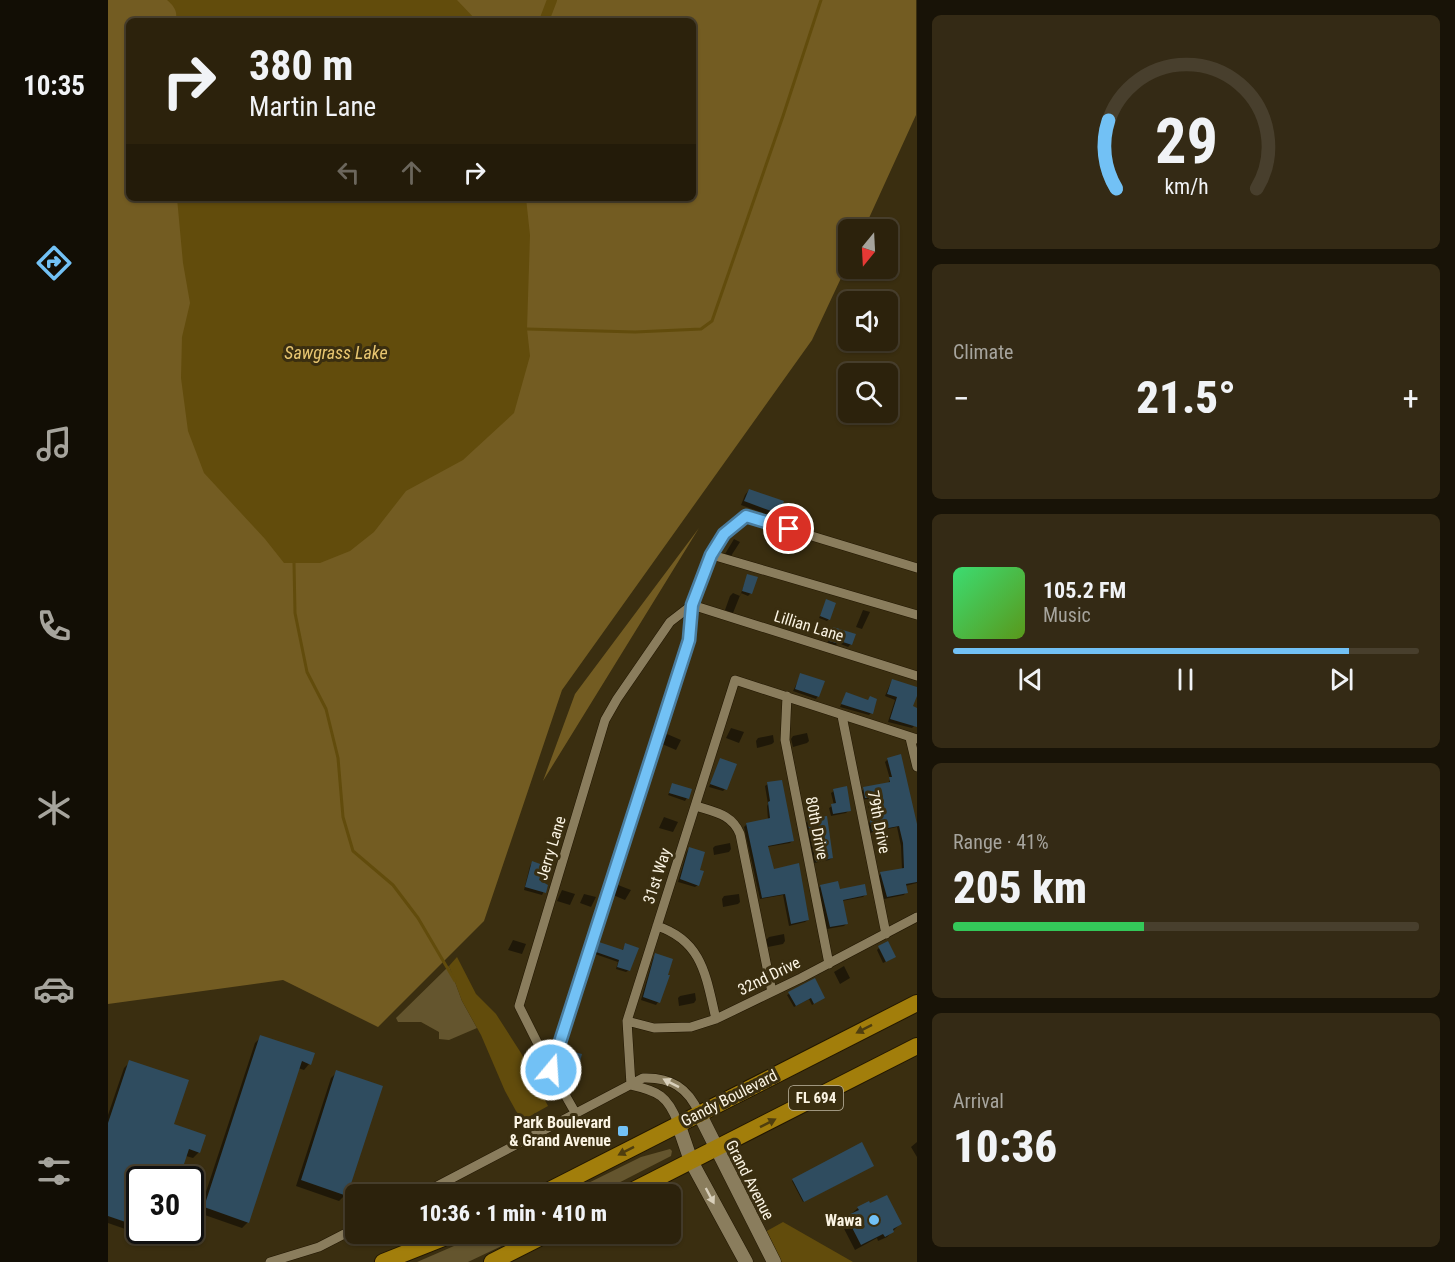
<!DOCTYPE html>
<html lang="en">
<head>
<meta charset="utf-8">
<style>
	body { margin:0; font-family:"Roboto Condensed",sans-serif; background:#342a15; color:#f1f3f6; height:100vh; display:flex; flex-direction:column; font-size:22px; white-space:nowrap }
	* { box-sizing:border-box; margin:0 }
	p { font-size:20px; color:#a6a49d }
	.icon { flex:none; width:33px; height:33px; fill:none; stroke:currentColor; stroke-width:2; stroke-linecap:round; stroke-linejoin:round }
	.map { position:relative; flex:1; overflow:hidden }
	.details { display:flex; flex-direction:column; gap:15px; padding:15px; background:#181307; width:538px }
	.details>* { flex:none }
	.guide { position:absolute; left:18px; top:18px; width:570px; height:183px; border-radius:9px; box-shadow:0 2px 4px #0004,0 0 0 2px #483f2d; background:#2c220c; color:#f1f3f6; overflow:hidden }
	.needle { width:39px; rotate:198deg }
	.controls { position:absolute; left:730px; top:219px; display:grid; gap:12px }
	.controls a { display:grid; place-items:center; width:60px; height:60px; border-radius:9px; background:#2c220c; box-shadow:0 2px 4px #0004,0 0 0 2px #483f2d; font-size:30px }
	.speed { position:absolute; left:18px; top:1166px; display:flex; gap:12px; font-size:30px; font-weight:700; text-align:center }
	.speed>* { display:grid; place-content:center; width:78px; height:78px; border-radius:50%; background:#2c220c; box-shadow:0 2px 4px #0004,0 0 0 2px #483f2d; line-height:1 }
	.speed .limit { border:3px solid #111; border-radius:9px; background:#fff; color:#111 }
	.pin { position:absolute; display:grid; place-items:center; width:51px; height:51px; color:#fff; margin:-26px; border:3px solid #fff; border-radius:50%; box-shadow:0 2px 6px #0007 }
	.me { position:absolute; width:66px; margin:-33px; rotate:18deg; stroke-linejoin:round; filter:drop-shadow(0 0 4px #0008) }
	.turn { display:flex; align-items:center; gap:21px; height:126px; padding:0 24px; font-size:27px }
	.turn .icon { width:78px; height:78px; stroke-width:2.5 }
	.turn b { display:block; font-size:42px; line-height:51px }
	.lanes { display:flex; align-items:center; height:57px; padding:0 24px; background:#0003; justify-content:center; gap:30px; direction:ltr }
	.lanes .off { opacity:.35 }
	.big { font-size:45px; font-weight:800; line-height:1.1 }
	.details .widget { flex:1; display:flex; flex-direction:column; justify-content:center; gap:9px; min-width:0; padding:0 21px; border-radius:9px; background:#342a15 }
	.details .dial { align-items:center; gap:0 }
	.dial svg { height:156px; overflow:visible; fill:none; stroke:#483f2d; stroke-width:7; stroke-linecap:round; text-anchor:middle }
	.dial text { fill:#f1f3f6; stroke:none }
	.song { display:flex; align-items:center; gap:18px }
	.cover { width:72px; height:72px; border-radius:9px; background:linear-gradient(135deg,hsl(140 70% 55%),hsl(90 70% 35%)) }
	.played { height:6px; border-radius:3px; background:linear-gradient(90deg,#72c1f5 85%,#483f2d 85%) }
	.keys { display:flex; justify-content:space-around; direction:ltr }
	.heat { display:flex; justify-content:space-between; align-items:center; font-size:33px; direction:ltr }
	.charge { height:9px; border-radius:4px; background:linear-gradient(90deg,#34c759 41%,#483f2d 0) }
	.trip { position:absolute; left:237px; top:1184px; width:336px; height:60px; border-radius:9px; background:#2c220c; box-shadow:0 2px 4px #0004,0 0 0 2px #483f2d; font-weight:800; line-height:60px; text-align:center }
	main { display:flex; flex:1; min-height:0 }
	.tabs { display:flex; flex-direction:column; width:108px; justify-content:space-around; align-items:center; background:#120e05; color:#a6a49d }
	.tabs .icon { width:42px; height:42px }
	.tabs .selected { color:#72c1f5 }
	.tabs b { font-size:27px; color:#f1f3f6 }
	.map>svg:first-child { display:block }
</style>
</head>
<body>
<main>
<nav class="tabs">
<b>10:35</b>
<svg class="icon selected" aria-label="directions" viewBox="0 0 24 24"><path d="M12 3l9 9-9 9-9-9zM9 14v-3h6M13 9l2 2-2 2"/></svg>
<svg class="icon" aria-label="music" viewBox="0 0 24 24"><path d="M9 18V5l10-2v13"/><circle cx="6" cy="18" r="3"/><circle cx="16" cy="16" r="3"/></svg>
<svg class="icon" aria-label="phone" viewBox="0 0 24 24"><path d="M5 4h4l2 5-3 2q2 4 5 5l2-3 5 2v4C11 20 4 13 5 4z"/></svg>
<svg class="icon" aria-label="climate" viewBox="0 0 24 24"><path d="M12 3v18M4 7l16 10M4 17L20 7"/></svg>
<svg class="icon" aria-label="car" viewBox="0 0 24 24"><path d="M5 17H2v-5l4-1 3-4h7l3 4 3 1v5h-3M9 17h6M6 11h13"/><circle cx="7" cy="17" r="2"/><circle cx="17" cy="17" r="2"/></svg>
<svg class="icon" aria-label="filters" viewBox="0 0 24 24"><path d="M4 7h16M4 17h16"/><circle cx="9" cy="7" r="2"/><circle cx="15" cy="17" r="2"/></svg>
</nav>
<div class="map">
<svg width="809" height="1262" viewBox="0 0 809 1262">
	<rect width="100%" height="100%" fill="#3a2e10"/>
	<path fill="#64552e" d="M 341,966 L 354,1001 L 369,1028 L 341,1040 L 331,1039 L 331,1032 L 313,1022 L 290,1022 L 288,1018 Z
		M 562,1149 L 564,1151 L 563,1156 L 489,1194 L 458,1194 L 533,1157 Z
		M 376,1233 L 421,1233 L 360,1262 L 309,1262 Z"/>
	<path fill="#735c22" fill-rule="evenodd" d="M 0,0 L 808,0 L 808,115 L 756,229 L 741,230 L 741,261 L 704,340 L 454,690 L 376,921 L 270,1027 L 175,980 L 0,1004 ZM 21,21 L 585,21 L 585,198 L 21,198 Z
		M 591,528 L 435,781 L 467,694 Z"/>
	<path fill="#624c0c" d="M 59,0 L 349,0 L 369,21 L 67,21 C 71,12 65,5 59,0 Z
		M 69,198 L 418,198 L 422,235 L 419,329 L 422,356 L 406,413 L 355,460 L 298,491 L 266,532 L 242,551 L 212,563 L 176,563 L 157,539 L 96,473 L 80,431 L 73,378 L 74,337 L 82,303 L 75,263 Z
		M 349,957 L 368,994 L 388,1014 L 413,1053 L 440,1106 L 415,1120 L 408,1111 L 397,1091 L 373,1035 L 354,1001 L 341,966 Z
		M 675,1222 L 745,1262 L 672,1262 L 657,1232 Z"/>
	<path fill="#0007" d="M 641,490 L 670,513 L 666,517 L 633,505 L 637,495 Z
		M 626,539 L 632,542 L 623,556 L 617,554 Z
		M 640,575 L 643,593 L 640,596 L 633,593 L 625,613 L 617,610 L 622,596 L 625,593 L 632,596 Z
		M 719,601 L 721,619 L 719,621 L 711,618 Z
		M 755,610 L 762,612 L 754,629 L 748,627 Z
		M 726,628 L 743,644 L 740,647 L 730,643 L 727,646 L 719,644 Z
		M 693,675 L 710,696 L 708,699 L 685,691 Z
		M 784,680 L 803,707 L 806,726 L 804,728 L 780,722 L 787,700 L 777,696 Z
		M 738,694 L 759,701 L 762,698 L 763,713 L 761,715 L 732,707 Z
		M 623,728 L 636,732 L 631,743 L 618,738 Z
		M 699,733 L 701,741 L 699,743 L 685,747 L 683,739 L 685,736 Z
		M 559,734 L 573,740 L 568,750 L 554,744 Z
		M 665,735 L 666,742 L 664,744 L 649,748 L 648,741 L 650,738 Z
		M 613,759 L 617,789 L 615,791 L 601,787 Z
		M 780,759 L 809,830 L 809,883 L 797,886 L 798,892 L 796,895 L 776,899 L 771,876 L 773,873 L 794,870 L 793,846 L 789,827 L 762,833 L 760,824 L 763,821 L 759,799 L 755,800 L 753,791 L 756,789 L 780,784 L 782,779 L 777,762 Z
		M 660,784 L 685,840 L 682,843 L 659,847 L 665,871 L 700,920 L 697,922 L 681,926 L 675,895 L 652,899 L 636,827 L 639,824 L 660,820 L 659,806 L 660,804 L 657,786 Z
		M 565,785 L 579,798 L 577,801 L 560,795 Z
		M 726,791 L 741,810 L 738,813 L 723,816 L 721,808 L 726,805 L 723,793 Z
		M 556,817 L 570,822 L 565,832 L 551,828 Z
		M 700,820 L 724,858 L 721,860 L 706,863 L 698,823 Z
		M 622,843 L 623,849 L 621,852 L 606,855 L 605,848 L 607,846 Z
		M 582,848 L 590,871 L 590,885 L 587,887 L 570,882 L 579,851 Z
		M 424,863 L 429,881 L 439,885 L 434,895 L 416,890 L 422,866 Z
		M 510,885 L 523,890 L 517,900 L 505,895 Z
		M 713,886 L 731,891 L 758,894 L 755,897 L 734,901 L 739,923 L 736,926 L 719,929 L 710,888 Z
		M 454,890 L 467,894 L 462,905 L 449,901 Z
		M 476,894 L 488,897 L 483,907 L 472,903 Z
		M 631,894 L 632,902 L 630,904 L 615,907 L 614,899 L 616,896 Z
		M 676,934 L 677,941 L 675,944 L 660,947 L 658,940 L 661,937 Z
		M 405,940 L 418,944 L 414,954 L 400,950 Z
		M 492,943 L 514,951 L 517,945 L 521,970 L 518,972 L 508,969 L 510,962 L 487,954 Z
		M 771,948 L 783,959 L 775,963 L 769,950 Z
		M 548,955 L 550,1002 L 548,1005 L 533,1000 L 545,958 Z
		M 736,966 L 742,978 L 732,984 L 726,972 Z
		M 706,980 L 712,1000 L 704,1005 L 701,999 L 686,1007 L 679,995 Z
		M 587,993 L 588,1000 L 586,1003 L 571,1006 L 570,998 L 572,996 Z
		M 153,1037 L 201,1064 L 196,1070 L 190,1068 L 140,1222 L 134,1228 L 91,1213 L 147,1043 Z
		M 459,1051 L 468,1068 L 466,1071 L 463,1070 L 458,1081 L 452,1079 L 450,1076 L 456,1054 Z
		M 22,1062 L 64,1125 L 91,1152 L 85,1158 L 78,1156 L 70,1179 L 32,1179 L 32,1230 L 52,1230 L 46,1239 L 0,1223 L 0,1115 L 16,1068 Z
		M 229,1072 L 237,1195 L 231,1201 L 188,1186 L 223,1078 Z
		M 809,1142 L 809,1157 L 803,1147 Z
		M 764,1166 L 695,1202 L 684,1181 L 685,1180 Z
		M 750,1208 L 792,1224 L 779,1237 L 770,1241 L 769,1238 L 747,1250 L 733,1223 Z"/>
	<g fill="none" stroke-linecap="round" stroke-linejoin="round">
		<path stroke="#624c0c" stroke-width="3" d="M 419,329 L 527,332 L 593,329 L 604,321 L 675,116 L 713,0
			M 186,563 L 187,613 L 199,672 L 218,709 L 230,758 L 235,817 L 245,851 L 285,885 L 310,918 L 347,981"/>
		<path stroke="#624c0c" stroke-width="10" d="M 436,21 L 444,0"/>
	</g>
	<path fill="#2f4c5f" d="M 641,489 L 676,501 L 671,514 L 636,501 Z
		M 639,574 L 650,577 L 644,594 L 634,591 Z
		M 718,599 L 728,603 L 722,620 L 712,616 Z
		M 725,627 L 748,634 L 744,645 L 732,641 L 731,644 L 721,641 Z
		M 692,673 L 717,681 L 711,697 L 687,689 Z
		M 784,679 L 809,687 L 809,696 L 805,706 L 809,708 L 809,727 L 782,719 L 789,697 L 779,694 Z
		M 738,692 L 760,700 L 762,696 L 769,699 L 765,714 L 733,704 Z
		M 793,754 L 809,824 L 809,882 L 798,884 L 800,893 L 779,897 L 772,872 L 796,868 L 795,843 L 791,826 L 764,831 L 762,820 L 765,820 L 761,798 L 757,798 L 755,787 L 782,782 L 781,777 L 784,777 L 779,758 Z
		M 612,758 L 629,764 L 619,790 L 602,784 Z
		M 674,780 L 686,841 L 660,846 L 666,869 L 691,863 L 701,920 L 683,924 L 677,894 L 654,898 L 638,823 L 662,818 L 660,802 L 662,801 L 659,782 Z
		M 564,783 L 584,789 L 581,799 L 561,793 Z
		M 739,786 L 743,811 L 725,814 L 723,804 L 728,803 L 725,789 Z
		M 719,816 L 725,858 L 708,862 L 699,819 Z
		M 581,847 L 597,852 L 592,870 L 596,871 L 591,886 L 572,879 Z
		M 424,861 L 435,865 L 431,880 L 440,885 L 438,893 L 417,887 Z
		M 730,881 L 732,889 L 757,884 L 759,895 L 735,900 L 740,924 L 722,927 L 712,885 Z
		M 780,941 L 788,957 L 778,962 L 770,946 Z
		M 491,942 L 515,950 L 517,943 L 531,948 L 522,971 L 509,967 L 511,960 L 488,952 Z
		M 547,953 L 565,959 L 560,975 L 562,975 L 552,1003 L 535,997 Z
		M 707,978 L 717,998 L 706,1004 L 703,998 L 688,1006 L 680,992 Z
		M 152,1035 L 207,1053 L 203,1065 L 194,1061 L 141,1223 L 96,1207 Z
		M 458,1050 L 474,1054 L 470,1069 L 465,1068 L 462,1079 L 455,1077 L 452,1073 Z
		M 21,1060 L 81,1080 L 66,1124 L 98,1135 L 92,1153 L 81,1149 L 71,1179 L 32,1179 L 32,1227 L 0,1216 L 0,1123 Z
		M 228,1070 L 275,1086 L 239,1196 L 193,1180 Z
		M 754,1142 L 766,1166 L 696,1202 L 684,1179 Z
		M 779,1195 L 794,1224 L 785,1229 L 786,1232 L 777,1237 L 775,1234 L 753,1245 L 738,1216 L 751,1210 L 749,1207 L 761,1201 L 762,1203 Z"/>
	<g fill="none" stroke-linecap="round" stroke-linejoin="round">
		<defs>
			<path id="street" d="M 604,555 L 809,615
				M 584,605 L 809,676
				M 679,696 L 677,740 L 721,964
				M 734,716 L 778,934
				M 802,738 L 809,767
				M 588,806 C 606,812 624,814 632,834 L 664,992
				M 549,926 C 595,941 598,977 608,1019
				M 519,1021 L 546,1028 L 583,1027 L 608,1019 L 693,978 L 809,917
				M 443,1070 L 581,640 L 584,605 L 604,555 L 616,534 L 638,516 L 809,568
				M 523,1085 L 519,1021 L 627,680 L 809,739
				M 523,1085 C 550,1091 560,1096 570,1123
				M 468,1114 L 443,1070 L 411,1006 L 497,720 L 509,699 L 562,622 L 584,605
				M 314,1194 L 535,1078 C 563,1077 580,1088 591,1113
				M 162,1262 L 211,1247 L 248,1228"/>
			<path id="secondary" d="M 591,1113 L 666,1262
				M 570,1123 L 583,1161 L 638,1262"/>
			<path id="highway" d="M 434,1194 L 809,1003
				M 518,1194 L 809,1046
				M 275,1262 L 348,1233
				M 384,1262 L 441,1233"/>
		</defs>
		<use href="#street" stroke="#211600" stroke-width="10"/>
		<use href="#secondary" stroke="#211600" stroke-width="15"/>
		<use href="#highway" stroke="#211600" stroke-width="18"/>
		<use href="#street" stroke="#8a7d5d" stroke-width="9"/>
		<use href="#secondary" stroke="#8a7d5d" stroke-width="14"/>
		<use href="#highway" stroke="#a27e0b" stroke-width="16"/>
	</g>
	<defs><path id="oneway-solid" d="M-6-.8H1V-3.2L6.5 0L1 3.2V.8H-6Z" transform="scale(1.5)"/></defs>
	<g fill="#4f3e0f">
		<use href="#oneway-solid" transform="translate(756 1029) rotate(153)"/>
		<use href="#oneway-solid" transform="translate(660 1123) rotate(-27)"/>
		<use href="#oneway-solid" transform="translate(518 1151) rotate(153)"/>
	</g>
	<g fill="#d9d0bb">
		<use href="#oneway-solid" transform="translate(563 1083) rotate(-153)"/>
		<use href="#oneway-solid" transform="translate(602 1196) rotate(62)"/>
	</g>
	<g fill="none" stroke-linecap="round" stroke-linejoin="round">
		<defs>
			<path id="route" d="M 443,1070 L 581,640 L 584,605 L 603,555 L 616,534 L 638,516 L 681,529"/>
		</defs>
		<use href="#route" stroke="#4a7d9f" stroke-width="15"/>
		<use href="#route" stroke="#72c1f5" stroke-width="10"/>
	</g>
	<g fill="#72c1f5" stroke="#3a2e10" stroke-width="2">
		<rect x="509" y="1125" width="12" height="12" rx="3"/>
		<circle cx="766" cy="1220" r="6"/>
	</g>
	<g text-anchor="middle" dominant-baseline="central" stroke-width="6" stroke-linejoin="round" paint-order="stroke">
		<rect fill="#3a2e10" stroke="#c1b9a4" stroke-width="1.5" x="681" y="1086" width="54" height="24" rx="4.5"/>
		<g font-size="15" font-weight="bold" fill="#fbf4e3">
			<text x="708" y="1098">FL 694</text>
		</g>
		<g font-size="16" fill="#fbf4e3" stroke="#3a2e10">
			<text transform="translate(701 626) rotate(17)">Lillian Lane</text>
			<text transform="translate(771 822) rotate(79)">79th Drive</text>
			<text transform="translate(709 828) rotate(79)">80th Drive</text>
			<text transform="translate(443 848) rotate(-73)">Jerry Lane</text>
			<text transform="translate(549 876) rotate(-72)">31st Way</text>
			<text transform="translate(661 976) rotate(-26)">32nd Drive</text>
			<text transform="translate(621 1098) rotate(-27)">Gandy Boulevard</text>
			<text transform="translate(642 1180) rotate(63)">Grand Avenue</text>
		</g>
		<g font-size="16" font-weight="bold" fill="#fbf4e3" stroke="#3a2e10" text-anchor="end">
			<text x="503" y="1122">Park Boulevard<tspan x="503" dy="18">&amp; Grand Avenue</tspan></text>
			<text x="754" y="1220">Wawa</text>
		</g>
		<g font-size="18" font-style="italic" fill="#e8c671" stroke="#3a2e10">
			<text x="228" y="352">Sawgrass Lake</text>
		</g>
	</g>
</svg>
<div class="controls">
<a><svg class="needle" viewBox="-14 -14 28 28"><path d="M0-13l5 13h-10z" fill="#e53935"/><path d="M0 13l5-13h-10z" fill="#a6a49d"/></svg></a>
<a><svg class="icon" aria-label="sound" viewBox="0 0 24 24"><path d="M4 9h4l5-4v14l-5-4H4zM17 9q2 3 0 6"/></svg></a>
<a><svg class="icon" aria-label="search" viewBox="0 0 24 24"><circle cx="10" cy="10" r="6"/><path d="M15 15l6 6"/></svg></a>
</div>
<div class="speed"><div class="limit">30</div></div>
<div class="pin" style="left:681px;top:529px;background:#d93025"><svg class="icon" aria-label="arrive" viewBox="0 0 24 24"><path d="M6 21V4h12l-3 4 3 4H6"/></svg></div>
<svg class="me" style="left:443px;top:1070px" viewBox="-20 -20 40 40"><circle r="17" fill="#72c1f5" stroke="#fff" stroke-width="3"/><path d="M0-11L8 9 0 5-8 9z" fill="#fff"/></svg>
<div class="trip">10:36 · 1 min · 410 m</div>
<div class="guide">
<div class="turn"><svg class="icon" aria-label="right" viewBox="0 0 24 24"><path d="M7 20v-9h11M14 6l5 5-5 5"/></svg><div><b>380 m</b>Martin Lane</div></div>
<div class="lanes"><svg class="icon off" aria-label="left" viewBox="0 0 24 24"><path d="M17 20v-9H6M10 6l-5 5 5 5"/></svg><svg class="icon off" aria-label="ahead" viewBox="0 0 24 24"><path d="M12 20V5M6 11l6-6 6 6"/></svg><svg class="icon" aria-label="right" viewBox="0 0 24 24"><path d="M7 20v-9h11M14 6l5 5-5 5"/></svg></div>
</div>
</div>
<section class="details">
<div class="widget dial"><svg viewBox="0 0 100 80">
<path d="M14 69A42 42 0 1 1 86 69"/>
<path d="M14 69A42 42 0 0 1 10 34" stroke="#72c1f5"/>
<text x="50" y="56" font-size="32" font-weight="700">29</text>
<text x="50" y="72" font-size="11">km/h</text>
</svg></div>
<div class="widget"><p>Climate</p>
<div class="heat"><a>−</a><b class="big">21.5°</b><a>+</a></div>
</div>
<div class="widget">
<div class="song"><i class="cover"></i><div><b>105.2 FM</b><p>Music</p></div></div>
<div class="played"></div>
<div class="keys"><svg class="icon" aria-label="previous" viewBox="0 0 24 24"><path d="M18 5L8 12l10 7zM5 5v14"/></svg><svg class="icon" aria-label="pause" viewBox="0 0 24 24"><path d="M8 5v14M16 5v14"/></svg><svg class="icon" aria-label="next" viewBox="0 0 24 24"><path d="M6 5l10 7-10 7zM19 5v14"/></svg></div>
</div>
<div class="widget"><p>Range · 41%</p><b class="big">205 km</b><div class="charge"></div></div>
<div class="widget"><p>Arrival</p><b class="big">10:36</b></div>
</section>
</main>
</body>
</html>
